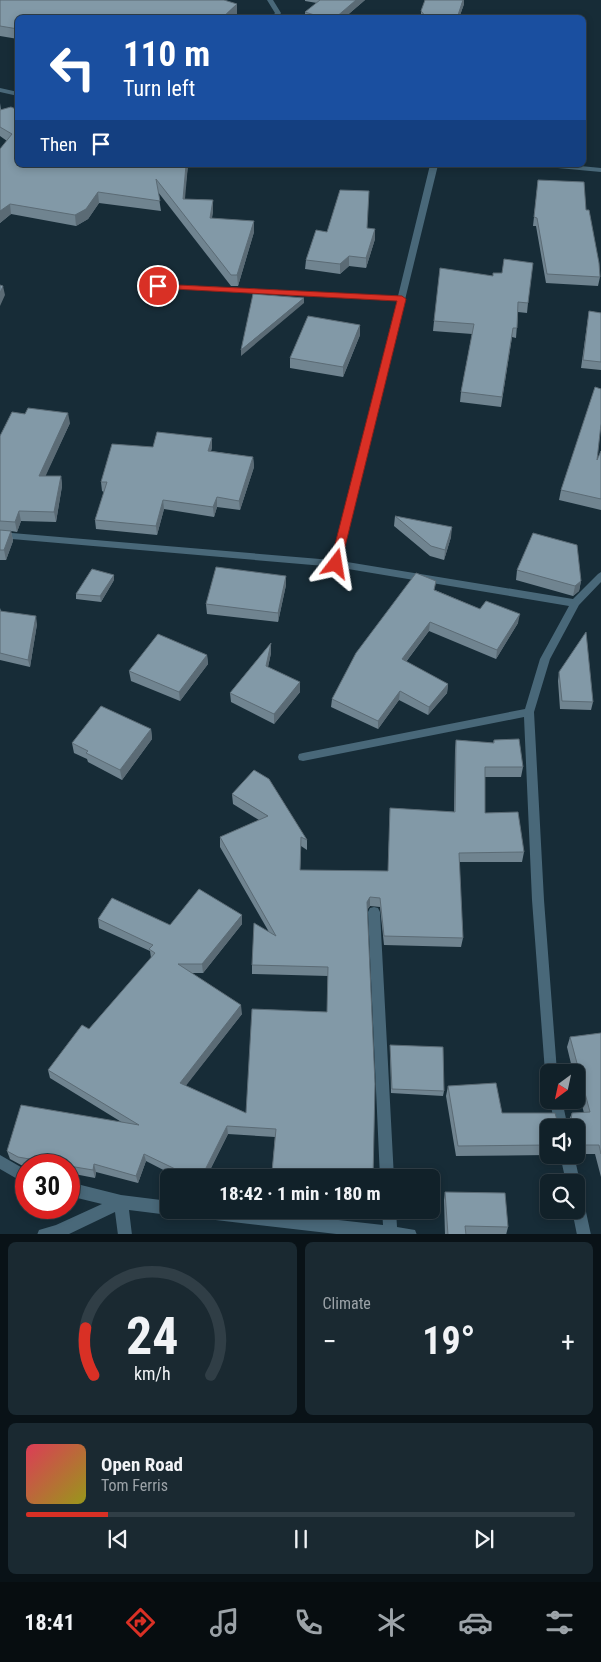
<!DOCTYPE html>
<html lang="en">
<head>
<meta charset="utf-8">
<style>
	body { margin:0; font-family:"Roboto Condensed",sans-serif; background:#1a2931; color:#f1f3f6; height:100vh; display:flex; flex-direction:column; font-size:19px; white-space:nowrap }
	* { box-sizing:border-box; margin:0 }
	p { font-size:16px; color:#9ca3a8 }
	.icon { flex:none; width:28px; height:28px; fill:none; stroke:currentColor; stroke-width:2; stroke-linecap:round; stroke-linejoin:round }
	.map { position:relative; height:1234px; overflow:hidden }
	.sheet { display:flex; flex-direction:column; gap:8px; padding:8px; background:#091217; flex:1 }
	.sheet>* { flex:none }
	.top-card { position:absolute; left:15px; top:15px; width:571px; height:152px; border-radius:8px; box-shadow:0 2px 8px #0003,0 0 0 1px #303e46; background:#1a4fa0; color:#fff; overflow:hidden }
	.needle { width:32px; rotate:213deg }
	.tools { position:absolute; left:540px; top:1064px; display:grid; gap:10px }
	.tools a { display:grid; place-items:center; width:45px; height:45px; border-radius:8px; background:#112129; box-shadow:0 2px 8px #0003,0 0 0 1px #303e46; font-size:25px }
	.speed { position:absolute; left:15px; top:1154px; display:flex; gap:10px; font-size:25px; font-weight:700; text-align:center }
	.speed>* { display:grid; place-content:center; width:65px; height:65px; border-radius:50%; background:#112129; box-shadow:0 2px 8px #0003,0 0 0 1px #303e46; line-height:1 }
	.speed .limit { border:8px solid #d22; background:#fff; color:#111 }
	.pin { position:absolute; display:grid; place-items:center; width:42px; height:42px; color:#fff; margin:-21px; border:2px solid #fff; border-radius:50%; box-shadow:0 1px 5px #0007 }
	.me { position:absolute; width:55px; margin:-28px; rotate:14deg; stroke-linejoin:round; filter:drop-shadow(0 0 4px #0008) }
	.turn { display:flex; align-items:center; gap:18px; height:105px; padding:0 25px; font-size:22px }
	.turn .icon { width:65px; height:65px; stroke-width:2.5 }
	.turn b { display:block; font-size:35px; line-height:42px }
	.then { display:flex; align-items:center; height:48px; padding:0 25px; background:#0003; gap:10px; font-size:19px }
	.big { font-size:38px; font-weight:700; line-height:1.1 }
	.sheet .tile { flex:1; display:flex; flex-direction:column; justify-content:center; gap:8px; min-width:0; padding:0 18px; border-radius:8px; background:#1a2931 }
	.sheet .dial { align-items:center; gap:0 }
	.dial svg { height:130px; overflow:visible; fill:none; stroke:#303e46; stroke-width:7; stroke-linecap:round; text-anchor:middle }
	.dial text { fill:#f1f3f6; stroke:none }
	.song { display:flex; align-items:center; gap:15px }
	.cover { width:60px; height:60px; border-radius:8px; background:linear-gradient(135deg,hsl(350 70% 55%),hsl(60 70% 35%)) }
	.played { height:5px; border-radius:2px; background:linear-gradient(90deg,#d93025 15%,#303e46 15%) }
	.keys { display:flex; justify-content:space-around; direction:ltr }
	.heat { display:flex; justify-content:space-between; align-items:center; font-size:28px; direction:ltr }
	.sheet .tiles { flex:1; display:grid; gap:8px; grid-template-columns:1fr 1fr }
	.tile:last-child { grid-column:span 2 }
	.trip { position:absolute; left:160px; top:1169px; width:280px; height:50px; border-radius:8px; background:#112129; box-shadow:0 2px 8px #0003,0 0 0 1px #303e46; font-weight:700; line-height:50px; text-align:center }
	.tabs { display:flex; height:80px; justify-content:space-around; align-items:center; background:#070d10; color:#9ca3a8 }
	.tabs .icon { width:35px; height:35px }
	.tabs .on { color:#d93025 }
	.tabs b { font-size:22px; color:#f1f3f6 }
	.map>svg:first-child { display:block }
</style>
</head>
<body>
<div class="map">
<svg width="601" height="1235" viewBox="0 0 601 1235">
	<rect width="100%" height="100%" fill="#172c37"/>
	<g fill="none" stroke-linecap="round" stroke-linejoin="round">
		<path fill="#496879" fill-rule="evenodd" d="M 267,0 L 273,0 L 281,13 L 278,18 L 271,18 L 275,13 Z
			M 0,88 L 18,92 L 18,96 L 0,92 Z
			M 430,165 L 438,165 L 341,561 L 573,599 L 598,574 L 601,572 L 601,582 L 579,605 L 550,659 L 534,712 L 544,900 L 557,1072 L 549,1072 L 549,1077 L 545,1072 L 532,900 L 524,717 L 303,761 L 299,760 L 298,757 L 299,754 L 303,753 L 525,709 L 540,659 L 569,606 L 336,567 L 0,538 L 0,532 L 332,560 L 397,301 L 159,288 L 155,286 L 159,284 L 398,296 Z
			M 543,165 L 570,165 L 601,168 L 601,172 L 547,167 Z
			M 374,907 L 378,908 L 380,912 L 394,1178 L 380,1178 L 368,912 L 370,908 Z
			M 550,1100 L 562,1100 L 568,1128 L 555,1128 Z
			M 0,1155 L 26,1170 L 26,1184 L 0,1169 Z
			M 560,1155 L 574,1155 L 580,1182 L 578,1187 L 576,1187 L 576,1182 L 566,1182 Z
			M 69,1182 L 121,1195 L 169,1201 L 169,1210 L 175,1210 L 174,1213 L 169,1215 L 129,1210 L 132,1235 L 118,1235 L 115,1212 L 67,1235 L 37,1235 L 39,1230 L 56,1225 L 102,1204 L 69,1196 Z
			M 576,1191 L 581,1193 L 583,1198 L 591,1235 L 577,1235 L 572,1210 L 576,1210 Z
			M 183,1210 L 250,1210 L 383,1225 L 382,1210 L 396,1210 L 397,1227 L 415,1230 L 417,1235 L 345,1235 L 190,1217 L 185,1215 Z"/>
	</g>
	<path fill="#708490" d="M 0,0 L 237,14 L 18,18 L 18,39 L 0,36 Z
		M 305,0 L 365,0 L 344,18 L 305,18 L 305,12 L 317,3 L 305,1 Z
		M 464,4 L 459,18 L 421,18 L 421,11 Z
		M 0,103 L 1,110 L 11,107 L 18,165 L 188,165 L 184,199 L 213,200 L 213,211 L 212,218 L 254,232 L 238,286 L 231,286 L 158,192 L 161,211 L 99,203 L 88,219 L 76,226 L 11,214 L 0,223 L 0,149 L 7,141 L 0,136 Z
		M 538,180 L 586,210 L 600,277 L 598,286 L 546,283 L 536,226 L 533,226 Z
		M 367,228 L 375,239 L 366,268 L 349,266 L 340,274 L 305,269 L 306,260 L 327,232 Z
		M 493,276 L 528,303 L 527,313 L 518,312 L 516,338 L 512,337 L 501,407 L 460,402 L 461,392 L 472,334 L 433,331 L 434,321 Z
		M 589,311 L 601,313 L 601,370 L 581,368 Z
		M 360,335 L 343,377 L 290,368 L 290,358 Z
		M 70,423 L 45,476 L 61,476 L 62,486 L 56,522 L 21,521 L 17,532 L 11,531 L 13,541 L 6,560 L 0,560 L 0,436 Z
		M 153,447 L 212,447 L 211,451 L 253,457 L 254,467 L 240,510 L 217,507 L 214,517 L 164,509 L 157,535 L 96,529 L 95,520 L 104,492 L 102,491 L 101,482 Z
		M 601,451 L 601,510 L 559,500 L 561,490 L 597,460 Z
		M 395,516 L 451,537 L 444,560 L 430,556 L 394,526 Z
		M 517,570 L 581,581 L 579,591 L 573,596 L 516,580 Z
		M 286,576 L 286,585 L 278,622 L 207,614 L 206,604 Z
		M 114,580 L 101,602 L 76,599 L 76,594 Z
		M 435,590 L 480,609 L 518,623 L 496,659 L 429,631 L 406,662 L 448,684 L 447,693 L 428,715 L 399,700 L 378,729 L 331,707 L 332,699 Z
		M 0,608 L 1,611 L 37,624 L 30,667 L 0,660 Z
		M 271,643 L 271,653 L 268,667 L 300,692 L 274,724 L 231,702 L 230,693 Z
		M 207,655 L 208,664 L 180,701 L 131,681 L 129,671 Z
		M 559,672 L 593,702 L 591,710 L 560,709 L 558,681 Z
		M 151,729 L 152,739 L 122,780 L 88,762 L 87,759 L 74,753 L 72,743 Z
		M 456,740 L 493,743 L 494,740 L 523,767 L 521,777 L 485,777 L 485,813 L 524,852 L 522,862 L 459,862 L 463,938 L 461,947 L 384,945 L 380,907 L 370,906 L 367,910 L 373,1178 L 272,1178 L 272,1172 L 275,1137 L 228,1134 L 206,1178 L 179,1178 L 146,1161 L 138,1183 L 96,1172 L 95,1178 L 69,1173 L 69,1165 L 26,1165 L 26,1166 L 21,1165 L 10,1159 L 7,1151 L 123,1123 L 50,1078 L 48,1070 L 89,1029 L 151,958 L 150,951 L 99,928 L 98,919 L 170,925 L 242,924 L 203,973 L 192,973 L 242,1014 L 185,1086 L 246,1113 L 327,1012 L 328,976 L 252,974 L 252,965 L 269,932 L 220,847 L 220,837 L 259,820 L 233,804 L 232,794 L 307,840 L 307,850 L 301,846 L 300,870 L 388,871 L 390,808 L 454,812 L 455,750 Z
		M 601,1033 L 601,1177 L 595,1154 L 576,1154 L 576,1128 L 549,1128 L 549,1155 L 456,1156 L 446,1096 L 448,1086 L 502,1113 L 557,1120 L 569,1120 L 572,1113 L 584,1113 L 576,1083 L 576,1072 L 573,1072 L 567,1047 L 570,1037 Z
		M 390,1045 L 444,1091 L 443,1096 L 391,1093 Z
		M 445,1192 L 508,1227 L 506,1235 L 445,1235 L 444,1200 Z"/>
	<path fill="#5b6b75" d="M 356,0 L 365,0 L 344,18 L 335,18 Z
		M 463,0 L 464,0 L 464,4 L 459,18 L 457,18 Z
		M 237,4 L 237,14 L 233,18 L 222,18 Z
		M 186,165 L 188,165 L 184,210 L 183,199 Z
		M 98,192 L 99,203 L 88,219 L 76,226 L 75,215 Z
		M 213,200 L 213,211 L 210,228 L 210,218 Z
		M 10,204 L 11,214 L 0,223 L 0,211 Z
		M 254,221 L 254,232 L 238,286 L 237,275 Z
		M 375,229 L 375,239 L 366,268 L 366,258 Z
		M 349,256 L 349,266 L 340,274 L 340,264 Z
		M 3,286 L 5,295 L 0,306 L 0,293 Z
		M 304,298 L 304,303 L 241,356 L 241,350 Z
		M 360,325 L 360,335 L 343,377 L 343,367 Z
		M 68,413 L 70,423 L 41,486 L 39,476 Z
		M 212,438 L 212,447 L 209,460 L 208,451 Z
		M 253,457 L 254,467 L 240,510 L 239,501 Z
		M 61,476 L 62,486 L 56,522 L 54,512 Z
		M 217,497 L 217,507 L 214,517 L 213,507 Z
		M 163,500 L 164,509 L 157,535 L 156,526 Z
		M 19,511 L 21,521 L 17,532 L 15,522 Z
		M 452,527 L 451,537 L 444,560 L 445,550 Z
		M 11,531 L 13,541 L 6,560 L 4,550 Z
		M 114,575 L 114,580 L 101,602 L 100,596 Z
		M 286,576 L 286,585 L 278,622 L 278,613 Z
		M 581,581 L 579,591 L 573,596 L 575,586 Z
		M 520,614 L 518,623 L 496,659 L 497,650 Z
		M 36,616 L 37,624 L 30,667 L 28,660 Z
		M 430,622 L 429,631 L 401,668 L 402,659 Z
		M 271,643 L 271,653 L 266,676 L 266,666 Z
		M 207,655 L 208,664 L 180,701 L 179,692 Z
		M 300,682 L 300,692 L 274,724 L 274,714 Z
		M 448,684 L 447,693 L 428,715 L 429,707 Z
		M 400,691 L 399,700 L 378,729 L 378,721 Z
		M 151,729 L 152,739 L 122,780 L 120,770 Z
		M 370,897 L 370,906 L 366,911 L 367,902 Z
		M 242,915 L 242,924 L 203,973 L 202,964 Z
		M 241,1005 L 242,1014 L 181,1092 L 180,1083 Z
		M 227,1126 L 228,1134 L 206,1178 L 201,1178 Z
		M 144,1154 L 146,1161 L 138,1183 L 136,1176 Z
		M 94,1164 L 96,1172 L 95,1178 L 93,1170 Z"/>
	<path fill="#8299a7" stroke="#5b6b75" d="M 0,0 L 224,0 L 237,4 L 222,18 L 18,18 L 18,29 L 0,26 Z
		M 320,0 L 356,0 L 335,18 L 324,18 L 305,12 Z
		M 425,0 L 463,0 L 457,18 L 427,18 L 421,11 Z
		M 11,107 L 18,110 L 18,165 L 186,165 L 183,199 L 213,200 L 210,218 L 254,221 L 237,275 L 231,275 L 156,179 L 160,201 L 98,192 L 86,209 L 75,215 L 10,204 L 0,211 L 0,149 L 12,134 L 0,127 L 0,110 Z
		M 538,180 L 584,182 L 586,210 L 589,210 L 599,263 L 600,277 L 547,274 L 537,218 L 534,217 Z
		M 340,190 L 369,191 L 367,228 L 375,229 L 366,258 L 349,256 L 340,264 L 306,260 L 316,230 L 327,232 Z
		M 504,259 L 533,263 L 528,303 L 518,302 L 517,328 L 513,328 L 502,397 L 461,392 L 474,324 L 434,321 L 440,268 L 493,276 L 493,273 L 502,273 Z
		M 0,285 L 3,286 L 0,293 Z
		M 253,294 L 304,298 L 241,350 Z
		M 589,311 L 601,313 L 601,362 L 583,360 Z
		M 308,316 L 360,325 L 343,367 L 290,358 Z
		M 595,387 L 601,389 L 601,424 L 597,460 L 601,451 L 601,499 L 561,490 Z
		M 28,408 L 68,413 L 39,476 L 61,476 L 54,512 L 19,511 L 15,522 L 0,521 L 0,436 L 12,412 L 25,414 Z
		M 157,432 L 212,438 L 208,451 L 253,457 L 239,501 L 217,497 L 213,507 L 163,500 L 156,526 L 95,520 L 107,482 L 101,482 L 112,444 L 153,447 Z
		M 395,516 L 452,527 L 445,550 L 431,546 Z
		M 0,530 L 11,531 L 4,550 L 0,550 Z
		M 533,533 L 577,545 L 581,581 L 575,586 L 517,570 Z
		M 216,567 L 286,576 L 278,613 L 206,604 Z
		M 92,569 L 114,575 L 100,596 L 76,594 Z
		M 416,573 L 436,581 L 434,590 L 480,609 L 486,601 L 520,614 L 497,650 L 430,622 L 402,659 L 448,684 L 429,707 L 400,691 L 378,721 L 332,699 L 356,653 Z
		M 0,611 L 36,616 L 28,660 L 0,653 Z
		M 586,632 L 593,702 L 562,701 L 559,672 Z
		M 158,634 L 207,655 L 179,692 L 129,671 Z
		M 271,643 L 266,666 L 300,682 L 274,714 L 230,693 Z
		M 101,706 L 151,729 L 120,770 L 86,753 L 88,751 L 72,743 Z
		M 519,739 L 523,767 L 485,767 L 485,813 L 518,812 L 524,852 L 459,853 L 463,938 L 384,936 L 380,898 L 370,897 L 367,902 L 375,1084 L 373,1178 L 335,1178 L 272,1172 L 276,1129 L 227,1126 L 201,1178 L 194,1178 L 144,1154 L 136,1176 L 94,1164 L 93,1170 L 69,1166 L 69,1165 L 64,1165 L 18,1157 L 7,1151 L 21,1105 L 139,1125 L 48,1070 L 82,1025 L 89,1029 L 155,953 L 149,949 L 153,945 L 98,919 L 112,898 L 170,925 L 199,889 L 242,915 L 202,964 L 178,964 L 241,1005 L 180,1083 L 246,1113 L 252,1009 L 327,1012 L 328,967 L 252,965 L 254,923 L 276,936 L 220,837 L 268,816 L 232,794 L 254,770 L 269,779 L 307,840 L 301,837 L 300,870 L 388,871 L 390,808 L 455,812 L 456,740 L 494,743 L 494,740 Z
		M 601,1033 L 601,1154 L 599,1145 L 576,1145 L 576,1128 L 549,1128 L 549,1145 L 458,1146 L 448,1086 L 496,1083 L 502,1113 L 555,1113 L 557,1120 L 571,1120 L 572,1113 L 590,1112 L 570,1037 Z
		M 390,1045 L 443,1047 L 444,1091 L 392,1089 Z
		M 445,1192 L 505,1193 L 508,1227 L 465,1226 L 466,1235 L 448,1235 Z"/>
	<path fill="#d93025" stroke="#8d1f18" d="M 158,284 L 402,296 L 406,299 L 340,567 L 332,567 L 330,564 L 397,301 L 155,288 L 154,286 Z"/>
</svg>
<div class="tools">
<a><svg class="needle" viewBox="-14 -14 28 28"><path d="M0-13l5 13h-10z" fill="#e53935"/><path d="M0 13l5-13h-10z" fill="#9ca3a8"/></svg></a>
<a><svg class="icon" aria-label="sound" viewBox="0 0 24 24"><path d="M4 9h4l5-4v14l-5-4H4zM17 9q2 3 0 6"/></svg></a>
<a><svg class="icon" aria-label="search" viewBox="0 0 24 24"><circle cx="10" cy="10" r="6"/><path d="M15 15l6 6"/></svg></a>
</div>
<div class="speed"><div class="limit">30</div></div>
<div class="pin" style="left:158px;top:286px;background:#d93025"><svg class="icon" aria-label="arrive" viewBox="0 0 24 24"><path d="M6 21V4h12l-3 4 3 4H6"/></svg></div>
<svg class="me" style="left:336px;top:564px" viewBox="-20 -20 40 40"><path d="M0-17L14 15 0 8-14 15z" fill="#d93025" stroke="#fff" stroke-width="4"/></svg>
<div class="trip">18:42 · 1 min · 180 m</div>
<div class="top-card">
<div class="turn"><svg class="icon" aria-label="left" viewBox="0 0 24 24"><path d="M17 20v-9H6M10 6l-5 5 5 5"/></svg><div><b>110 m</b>Turn left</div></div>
<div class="then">Then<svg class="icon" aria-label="arrive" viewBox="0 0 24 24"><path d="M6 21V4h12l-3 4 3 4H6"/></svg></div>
</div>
</div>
<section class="sheet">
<div class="tiles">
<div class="tile dial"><svg viewBox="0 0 100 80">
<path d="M14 69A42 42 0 1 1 86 69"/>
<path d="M14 69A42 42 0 0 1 9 40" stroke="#d93025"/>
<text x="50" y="56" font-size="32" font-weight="700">24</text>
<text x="50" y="72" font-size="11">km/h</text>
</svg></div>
<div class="tile"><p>Climate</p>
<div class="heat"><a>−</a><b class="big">19°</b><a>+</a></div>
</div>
<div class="tile">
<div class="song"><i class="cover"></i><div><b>Open Road</b><p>Tom Ferris</p></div></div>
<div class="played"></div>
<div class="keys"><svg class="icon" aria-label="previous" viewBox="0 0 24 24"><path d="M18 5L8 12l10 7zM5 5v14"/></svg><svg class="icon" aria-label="pause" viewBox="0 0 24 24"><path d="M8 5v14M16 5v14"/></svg><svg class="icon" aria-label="next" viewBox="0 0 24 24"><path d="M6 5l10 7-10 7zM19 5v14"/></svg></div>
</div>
</div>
</section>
<nav class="tabs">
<b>18:41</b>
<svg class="icon on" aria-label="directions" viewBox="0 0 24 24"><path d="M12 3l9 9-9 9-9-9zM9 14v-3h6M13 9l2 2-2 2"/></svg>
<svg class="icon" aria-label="music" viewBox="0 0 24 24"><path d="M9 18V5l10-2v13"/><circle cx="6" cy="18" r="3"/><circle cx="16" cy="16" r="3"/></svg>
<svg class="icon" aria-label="phone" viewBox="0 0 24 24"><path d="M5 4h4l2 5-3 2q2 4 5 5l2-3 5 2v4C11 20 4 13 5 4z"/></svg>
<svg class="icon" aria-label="climate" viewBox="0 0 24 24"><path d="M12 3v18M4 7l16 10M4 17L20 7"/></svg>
<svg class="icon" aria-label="car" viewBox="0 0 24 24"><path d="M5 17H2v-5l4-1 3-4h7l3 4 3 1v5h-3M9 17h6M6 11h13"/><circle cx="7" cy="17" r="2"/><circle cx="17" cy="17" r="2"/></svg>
<svg class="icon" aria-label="filters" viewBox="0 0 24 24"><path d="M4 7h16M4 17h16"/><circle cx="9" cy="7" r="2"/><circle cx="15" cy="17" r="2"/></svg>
</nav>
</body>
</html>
